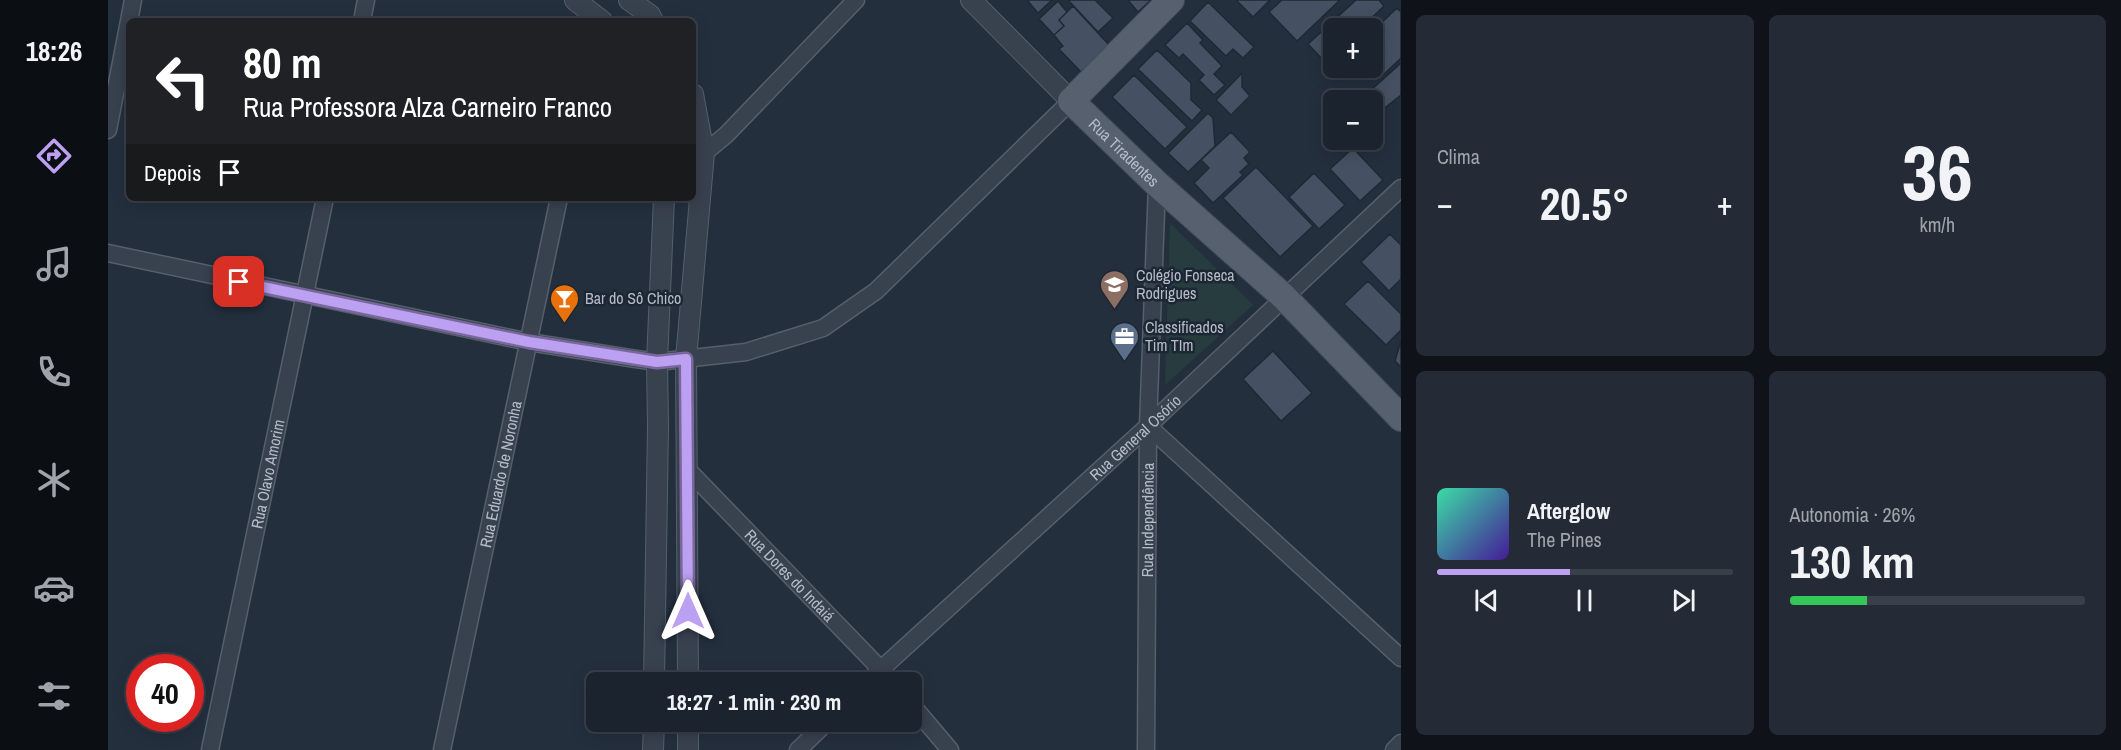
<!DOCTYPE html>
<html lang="pt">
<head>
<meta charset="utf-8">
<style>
	body { margin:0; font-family:"Archivo Narrow",sans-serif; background:#242b36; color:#f1f3f6; height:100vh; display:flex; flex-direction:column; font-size:22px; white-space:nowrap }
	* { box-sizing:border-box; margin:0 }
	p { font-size:20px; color:#a0a4aa }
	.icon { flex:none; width:33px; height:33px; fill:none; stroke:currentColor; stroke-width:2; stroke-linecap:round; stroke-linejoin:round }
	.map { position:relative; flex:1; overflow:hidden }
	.drawer { display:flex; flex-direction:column; gap:15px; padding:15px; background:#0f1319; width:720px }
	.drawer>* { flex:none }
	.top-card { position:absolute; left:18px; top:18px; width:570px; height:183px; border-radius:9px; box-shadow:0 3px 15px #0003,0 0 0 2px #39404a; background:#202124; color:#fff; overflow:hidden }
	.buttons { position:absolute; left:1215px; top:18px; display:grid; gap:12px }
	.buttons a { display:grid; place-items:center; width:60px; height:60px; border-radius:9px; background:#1b232e; box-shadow:0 3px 15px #0003,0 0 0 2px #39404a; font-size:30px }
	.speed { position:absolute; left:18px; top:654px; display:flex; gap:12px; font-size:30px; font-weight:700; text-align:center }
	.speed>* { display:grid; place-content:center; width:78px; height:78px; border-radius:50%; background:#1b232e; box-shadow:0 3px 15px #0003,0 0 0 2px #39404a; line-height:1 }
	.speed .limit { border:9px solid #d22; background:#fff; color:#111 }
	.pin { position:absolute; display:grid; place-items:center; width:51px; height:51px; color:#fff; margin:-26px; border-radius:12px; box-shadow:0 3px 9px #0006 }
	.me { position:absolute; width:66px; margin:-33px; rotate:0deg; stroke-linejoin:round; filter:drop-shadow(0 0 4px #0008) }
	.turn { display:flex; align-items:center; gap:21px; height:126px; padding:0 18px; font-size:27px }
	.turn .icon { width:78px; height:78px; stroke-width:2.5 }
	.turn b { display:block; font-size:42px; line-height:51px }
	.then { display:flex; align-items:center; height:57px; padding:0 18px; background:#0003; gap:12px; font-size:22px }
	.big { font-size:45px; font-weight:800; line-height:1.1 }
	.drawer .widget { flex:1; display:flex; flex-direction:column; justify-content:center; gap:9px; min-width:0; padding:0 21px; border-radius:9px; background:#242b36 }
	.drawer .dial { align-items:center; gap:0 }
	.dial b { font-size:78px; line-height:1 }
	.song { display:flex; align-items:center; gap:18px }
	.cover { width:72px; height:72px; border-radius:9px; background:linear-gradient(135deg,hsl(160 70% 55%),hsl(260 70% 35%)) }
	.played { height:6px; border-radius:3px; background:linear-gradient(90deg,#bca0f2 45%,#39404a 45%) }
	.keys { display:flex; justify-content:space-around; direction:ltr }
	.heat { display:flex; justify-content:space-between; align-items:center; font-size:33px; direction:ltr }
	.charge { height:9px; border-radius:4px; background:linear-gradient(90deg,#34c759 26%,#39404a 0) }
	.drawer .tiles { flex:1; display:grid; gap:15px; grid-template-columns:repeat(2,1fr) }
	.trip { position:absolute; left:478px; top:672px; width:336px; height:60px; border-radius:9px; background:#1b232e; box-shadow:0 3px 15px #0003,0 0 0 2px #39404a; font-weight:800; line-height:60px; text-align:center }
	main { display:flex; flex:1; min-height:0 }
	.tab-bar { display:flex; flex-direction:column; width:108px; justify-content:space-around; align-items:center; background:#0b0e12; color:#a0a4aa }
	.tab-bar .icon { width:42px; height:42px }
	.tab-bar .current { color:#bca0f2 }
	.tab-bar b { font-size:27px; color:#f1f3f6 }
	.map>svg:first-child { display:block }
</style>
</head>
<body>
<main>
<nav class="tab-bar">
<b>18:26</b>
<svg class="icon current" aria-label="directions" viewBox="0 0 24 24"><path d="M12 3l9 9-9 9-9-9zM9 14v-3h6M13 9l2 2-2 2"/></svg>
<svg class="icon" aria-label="music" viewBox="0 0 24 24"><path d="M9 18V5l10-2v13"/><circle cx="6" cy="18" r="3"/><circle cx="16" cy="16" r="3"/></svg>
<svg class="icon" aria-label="phone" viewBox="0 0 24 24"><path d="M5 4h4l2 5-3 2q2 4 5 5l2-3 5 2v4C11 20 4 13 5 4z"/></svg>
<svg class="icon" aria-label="climate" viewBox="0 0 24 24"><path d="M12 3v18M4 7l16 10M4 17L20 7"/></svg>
<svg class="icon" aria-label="car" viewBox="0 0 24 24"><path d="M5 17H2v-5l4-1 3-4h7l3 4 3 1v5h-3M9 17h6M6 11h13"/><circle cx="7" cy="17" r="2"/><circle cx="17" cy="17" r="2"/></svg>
<svg class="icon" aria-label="filters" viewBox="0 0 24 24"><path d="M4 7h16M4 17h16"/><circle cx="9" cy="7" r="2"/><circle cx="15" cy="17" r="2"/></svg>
</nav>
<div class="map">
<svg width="1293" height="750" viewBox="0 0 1293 750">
	<rect width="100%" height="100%" fill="#242f3e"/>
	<path fill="#263c3f" d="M 1062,223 L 1145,305 L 1057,385 Z"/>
	<path fill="#455162" stroke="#1f2835" stroke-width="1.5" d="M 919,0 L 944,0 L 930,13 Z
		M 960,0 L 987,0 L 1005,18 L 990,32 Z
		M 1020,0 L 1043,0 L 1030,12 Z
		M 1128,0 L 1162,0 L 1145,17 Z
		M 1174,0 L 1232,0 L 1189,41 L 1161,12 Z
		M 1248,0 L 1271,0 L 1276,6 L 1253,28 L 1226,28 L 1226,54 L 1217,62 L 1200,44 Z
		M 950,1 L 959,12 L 951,20 L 956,26 L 946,35 L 931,19 Z
		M 1100,2 L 1146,47 L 1135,58 L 1125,49 L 1118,56 L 1082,21 Z
		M 965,6 L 1002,46 L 973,72 L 951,49 L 955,46 L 946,35 L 956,26 L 951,20 Z
		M 1289,8 L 1293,12 L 1293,58 L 1271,79 L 1260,68 L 1264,68 L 1264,32 Z
		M 1079,23 L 1095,40 L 1092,43 L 1114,66 L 1106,74 L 1117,85 L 1106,95 L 1091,80 L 1096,75 L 1075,54 L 1071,58 L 1057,45 Z
		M 1049,50 L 1083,83 L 1083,100 L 1094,110 L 1084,121 L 1030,69 Z
		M 1293,63 L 1293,95 L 1264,118 L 1264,100 L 1252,100 Z
		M 1134,73 L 1134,87 L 1142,96 L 1123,115 L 1108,100 Z
		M 1026,75 L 1079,127 L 1057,149 L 1004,97 Z
		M 1100,113 L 1105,118 L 1107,146 L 1080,172 L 1060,153 Z
		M 1123,132 L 1142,152 L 1136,158 L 1141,164 L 1132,172 L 1135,175 L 1105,203 L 1086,183 L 1101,168 L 1093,160 Z
		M 1245,148 L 1275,180 L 1252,201 L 1222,169 Z
		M 1148,167 L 1205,226 L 1172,257 L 1115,198 Z
		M 1206,173 L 1237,205 L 1211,229 L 1181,197 Z
		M 1282,234 L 1293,245 L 1293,279 L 1281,291 L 1253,262 Z
		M 1260,281 L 1293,314 L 1293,330 L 1278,345 L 1236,304 Z
		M 1293,341 L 1293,367 L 1287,361 Z
		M 1165,351 L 1204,393 L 1173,421 L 1135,379 Z"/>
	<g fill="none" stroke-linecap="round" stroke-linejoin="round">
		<defs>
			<g id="minor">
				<path d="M 254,21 L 258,0"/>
				<path d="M 0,130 L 25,0"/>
				<path d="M 596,153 L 618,135 L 748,0"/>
				<path d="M 0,253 L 421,342 L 528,359 L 549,362 L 638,352 L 715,328 L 768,291 L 963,101"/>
				<path d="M 1040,426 L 1293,658"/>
				<path id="s1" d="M 579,469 L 785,682"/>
				<path id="s2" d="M 759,682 L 1040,426 L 1293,188"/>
				<path d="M 804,705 L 842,750"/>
				<path id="s3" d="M 102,750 L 217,198"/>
				<path id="s4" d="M 334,750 L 451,198"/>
				<path d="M 690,750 L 719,722"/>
				<path id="s5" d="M 1038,750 L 1040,426 L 1049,184"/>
				<path d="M 1286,750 L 1293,743"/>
			</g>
			<path id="tertiary" d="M 467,0 L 494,21
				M 521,0 L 542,15 L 545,21
				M 863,0 L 963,101
				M 546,682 L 550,426 L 549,362 L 556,198
				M 580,682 L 578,359 L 596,153 L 585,94
				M 580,722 L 580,750
				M 545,750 L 546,722"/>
			<g id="primary">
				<path id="s6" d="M 1063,0 L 963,101 L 1049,184 L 1176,297 L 1293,418"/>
			</g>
		</defs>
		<use href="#minor" stroke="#565f6c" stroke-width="19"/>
		<use href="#tertiary" stroke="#565f6c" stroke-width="22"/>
		<use href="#primary" stroke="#414a57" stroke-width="28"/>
		<use href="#minor" stroke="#38414e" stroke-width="16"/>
		<use href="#tertiary" stroke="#38414e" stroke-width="20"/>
		<use href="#primary" stroke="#56606e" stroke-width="26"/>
	</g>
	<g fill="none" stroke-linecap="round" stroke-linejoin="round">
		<defs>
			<path id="route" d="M 131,282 L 421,342 L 549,362 L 578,359 L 580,611"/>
		</defs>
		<use href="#route" stroke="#7a689d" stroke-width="15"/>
		<use href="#route" stroke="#bca0f2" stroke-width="10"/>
	</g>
	<defs>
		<symbol id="school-pin" viewBox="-11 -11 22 30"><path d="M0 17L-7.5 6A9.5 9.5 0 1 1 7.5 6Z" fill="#8d6e63" stroke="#1d2633"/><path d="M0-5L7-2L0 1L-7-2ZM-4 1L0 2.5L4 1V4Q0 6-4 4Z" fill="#fff"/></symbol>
		<symbol id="bar-pin" viewBox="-11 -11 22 30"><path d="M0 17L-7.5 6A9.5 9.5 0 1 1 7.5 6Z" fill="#e8710a" stroke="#1d2633"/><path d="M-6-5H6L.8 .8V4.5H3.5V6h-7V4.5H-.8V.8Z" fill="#fff"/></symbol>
		<symbol id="office-pin" viewBox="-11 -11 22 30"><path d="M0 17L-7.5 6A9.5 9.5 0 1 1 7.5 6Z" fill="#5c6f8a" stroke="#1d2633"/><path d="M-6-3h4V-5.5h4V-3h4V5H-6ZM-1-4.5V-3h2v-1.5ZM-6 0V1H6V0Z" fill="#fff"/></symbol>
	</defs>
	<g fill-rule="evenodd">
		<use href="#school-pin" x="990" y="268" width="33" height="45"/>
		<use href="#bar-pin" x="440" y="282" width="33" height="45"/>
		<use href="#office-pin" x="1000" y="320" width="33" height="45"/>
	</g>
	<g text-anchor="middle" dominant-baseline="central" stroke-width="5" stroke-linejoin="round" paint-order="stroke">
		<g font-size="16" fill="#b4bcc9" stroke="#1d2633">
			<text stroke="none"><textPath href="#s6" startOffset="216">Rua Tiradentes</textPath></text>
			<text stroke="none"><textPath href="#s2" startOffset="363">Rua General Osório</textPath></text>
			<text stroke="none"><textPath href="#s3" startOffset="282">Rua Olavo Amorim</textPath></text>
			<text stroke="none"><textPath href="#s4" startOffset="282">Rua Eduardo de Noronha</textPath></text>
			<text stroke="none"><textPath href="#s5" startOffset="230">Rua Independência</textPath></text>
			<text stroke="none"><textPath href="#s1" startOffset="148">Rua Dores do Indaiá</textPath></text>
		</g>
		<g font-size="16" fill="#b4bcc9" stroke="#1d2633" text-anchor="start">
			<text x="1028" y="275">Colégio Fonseca<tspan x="1028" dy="18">Rodrigues</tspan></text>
			<text x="477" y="298">Bar do Sô Chico</text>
			<text x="1037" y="327">Classificados<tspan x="1037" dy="18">Tim TIm</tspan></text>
		</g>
	</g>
</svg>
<div class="buttons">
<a>+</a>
<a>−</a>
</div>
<div class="speed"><div class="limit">40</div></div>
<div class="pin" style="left:131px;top:282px;background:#d93025"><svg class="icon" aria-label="arrive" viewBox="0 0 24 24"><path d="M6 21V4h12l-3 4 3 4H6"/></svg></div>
<svg class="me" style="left:580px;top:611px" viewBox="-20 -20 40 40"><path d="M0-17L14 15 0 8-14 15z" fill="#bca0f2" stroke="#fff" stroke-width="4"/></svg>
<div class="trip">18:27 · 1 min · 230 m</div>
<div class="top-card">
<div class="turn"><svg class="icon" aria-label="left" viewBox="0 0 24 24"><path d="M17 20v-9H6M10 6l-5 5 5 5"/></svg><div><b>80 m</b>Rua Professora Alza Carneiro Franco</div></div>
<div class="then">Depois<svg class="icon" aria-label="arrive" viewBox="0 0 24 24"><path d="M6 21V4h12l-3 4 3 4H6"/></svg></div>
</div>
</div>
<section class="drawer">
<div class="tiles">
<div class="widget"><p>Clima</p>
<div class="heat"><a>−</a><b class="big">20.5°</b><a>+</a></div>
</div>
<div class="widget dial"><b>36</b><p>km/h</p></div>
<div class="widget">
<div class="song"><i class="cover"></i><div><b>Afterglow</b><p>The Pines</p></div></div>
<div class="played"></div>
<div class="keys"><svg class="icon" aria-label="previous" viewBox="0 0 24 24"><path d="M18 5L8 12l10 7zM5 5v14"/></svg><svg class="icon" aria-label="pause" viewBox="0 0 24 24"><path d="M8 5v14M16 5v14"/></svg><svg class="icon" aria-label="next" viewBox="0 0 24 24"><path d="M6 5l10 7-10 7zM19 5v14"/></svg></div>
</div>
<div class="widget"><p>Autonomia · 26%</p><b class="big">130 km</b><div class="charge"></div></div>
</div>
</section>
</main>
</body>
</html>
